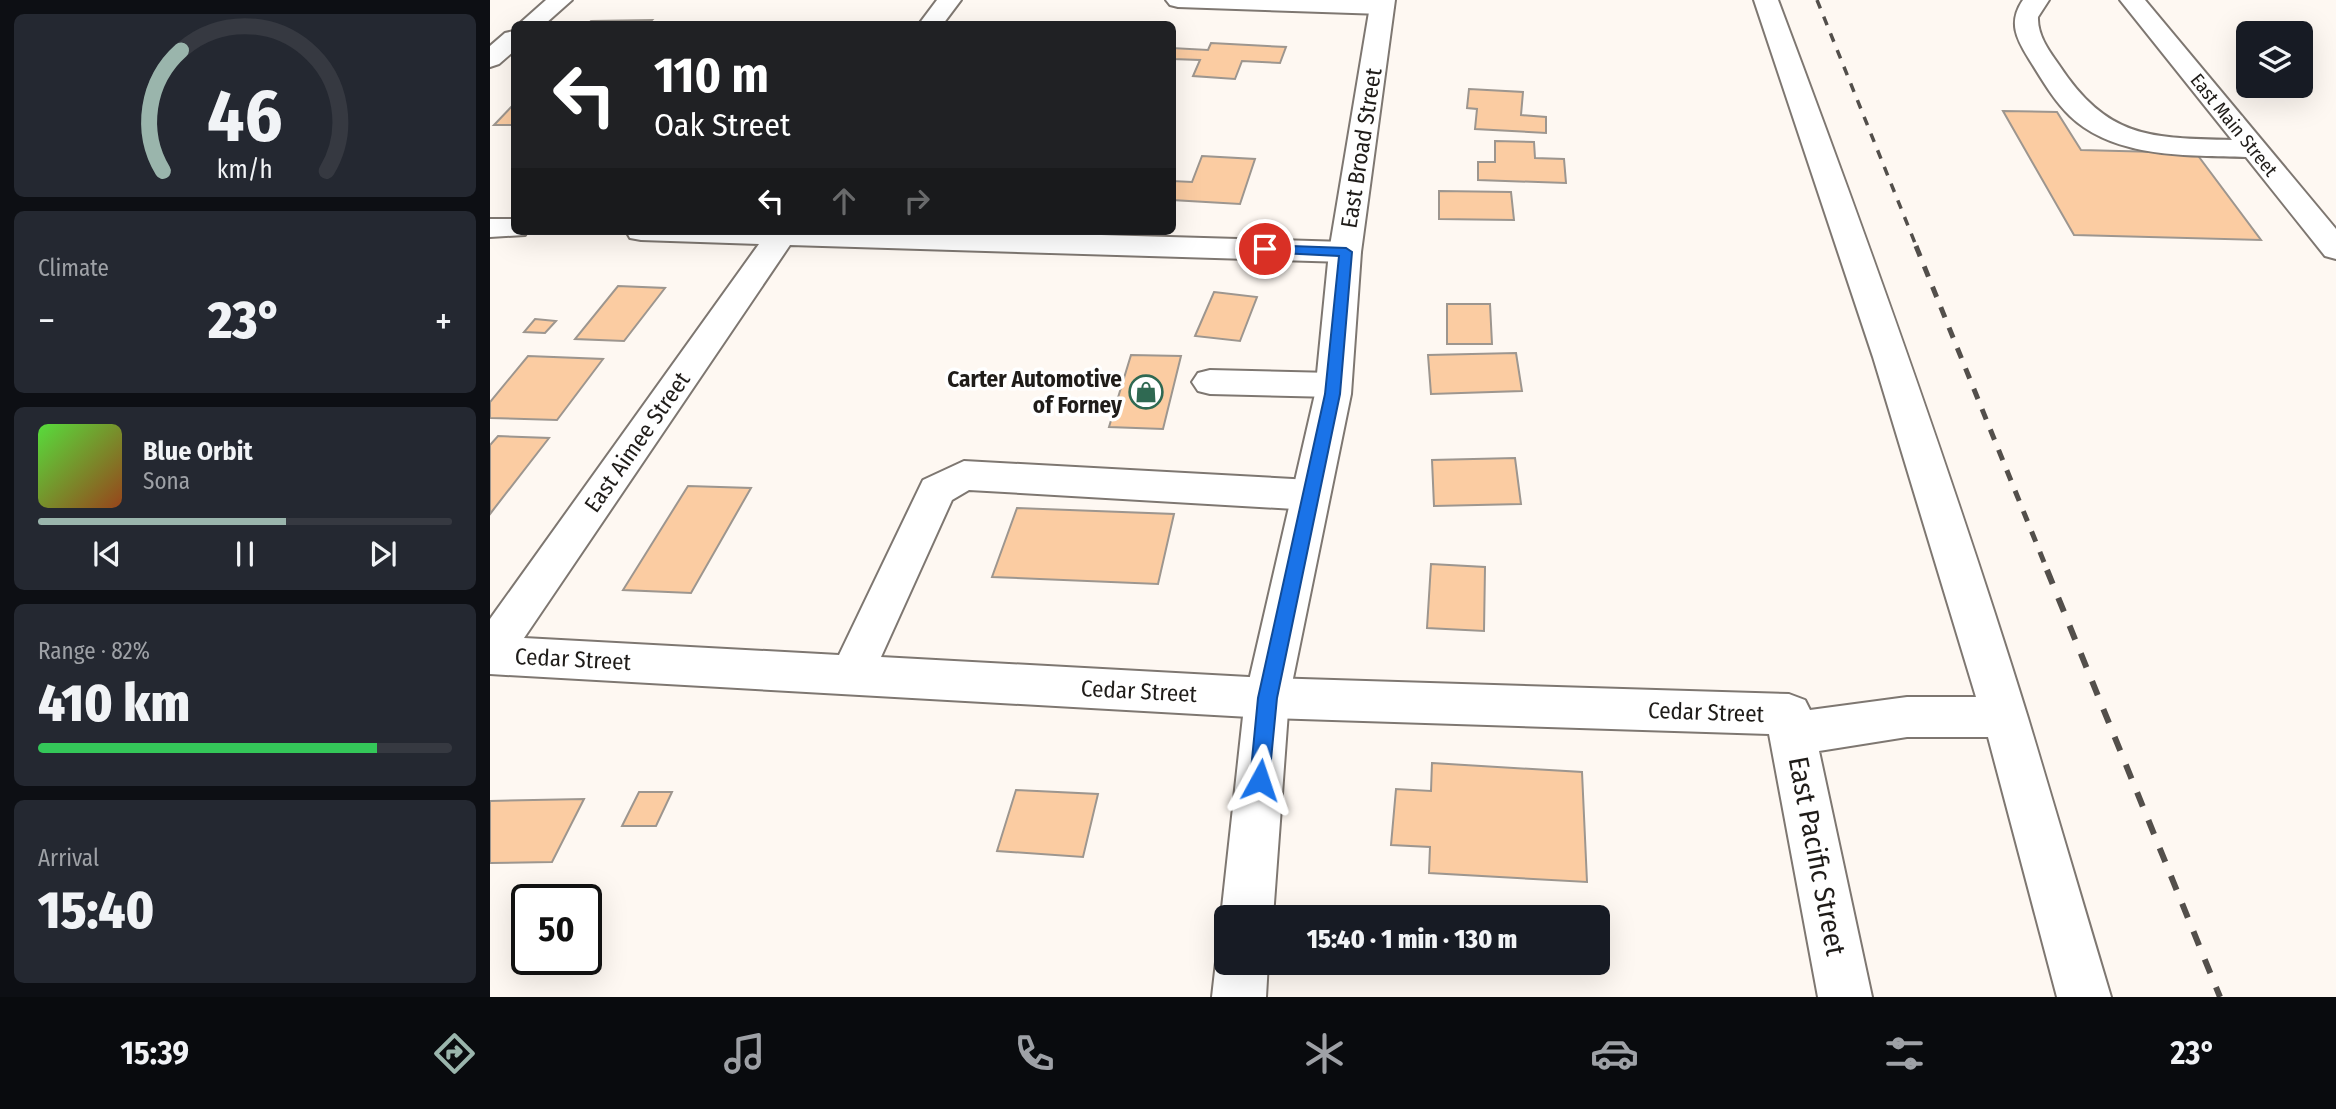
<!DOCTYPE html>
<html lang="en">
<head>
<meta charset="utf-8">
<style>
	body { margin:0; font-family:"Fira Sans Condensed",sans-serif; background:#242831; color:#f1f3f6; height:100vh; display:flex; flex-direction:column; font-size:26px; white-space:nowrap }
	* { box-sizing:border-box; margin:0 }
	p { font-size:23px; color:#9ea1a6 }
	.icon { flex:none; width:38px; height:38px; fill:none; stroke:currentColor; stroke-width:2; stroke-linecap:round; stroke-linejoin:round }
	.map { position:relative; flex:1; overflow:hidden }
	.details { display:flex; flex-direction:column; gap:14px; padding:14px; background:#0d0f14; width:490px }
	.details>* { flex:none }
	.top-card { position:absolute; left:21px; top:21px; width:665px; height:214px; border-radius:10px; box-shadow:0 7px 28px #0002; background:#202124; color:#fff; overflow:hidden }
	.fabs { position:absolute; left:1746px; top:21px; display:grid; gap:14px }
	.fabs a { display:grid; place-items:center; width:77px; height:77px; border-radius:10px; background:#171b24; box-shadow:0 7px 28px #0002; font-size:35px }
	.speed { position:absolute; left:21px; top:884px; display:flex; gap:14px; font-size:35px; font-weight:700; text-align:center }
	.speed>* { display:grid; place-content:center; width:91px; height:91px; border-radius:50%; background:#171b24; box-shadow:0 7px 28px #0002; line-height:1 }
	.speed .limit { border:4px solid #111; border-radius:10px; background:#fff; color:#111 }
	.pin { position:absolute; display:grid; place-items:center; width:60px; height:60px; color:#fff; margin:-30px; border:4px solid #fff; border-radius:50%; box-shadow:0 2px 7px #0007 }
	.me { position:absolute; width:77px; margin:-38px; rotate:5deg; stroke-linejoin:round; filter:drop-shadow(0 0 5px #0008) }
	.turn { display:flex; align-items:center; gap:24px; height:147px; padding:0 28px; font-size:32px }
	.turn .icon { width:91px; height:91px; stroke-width:2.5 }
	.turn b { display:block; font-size:49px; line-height:60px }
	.lanes { display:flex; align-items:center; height:66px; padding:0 28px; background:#0003; justify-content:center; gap:35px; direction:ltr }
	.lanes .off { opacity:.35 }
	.big { font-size:52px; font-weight:800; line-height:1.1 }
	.details .widget { flex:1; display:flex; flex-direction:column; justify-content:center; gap:10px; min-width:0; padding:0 24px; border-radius:10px; background:#242831 }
	.details .dial { align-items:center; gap:0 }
	.dial svg { height:182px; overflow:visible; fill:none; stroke:#363941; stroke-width:7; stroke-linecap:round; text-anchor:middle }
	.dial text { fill:#f1f3f6; stroke:none }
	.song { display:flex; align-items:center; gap:21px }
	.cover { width:84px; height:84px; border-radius:10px; background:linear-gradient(135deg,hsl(110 70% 55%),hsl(20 70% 35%)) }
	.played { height:7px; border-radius:4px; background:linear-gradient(90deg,#9ab5ac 60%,#363941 60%) }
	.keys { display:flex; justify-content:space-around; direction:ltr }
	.heat { display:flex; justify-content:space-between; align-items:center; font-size:38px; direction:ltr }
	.charge { height:10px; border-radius:5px; background:linear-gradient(90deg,#34c759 82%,#363941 0) }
	.trip { position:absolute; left:724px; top:905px; width:396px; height:70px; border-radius:10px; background:#171b24; box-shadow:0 7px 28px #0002; font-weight:800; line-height:70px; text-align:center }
	.menu { display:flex; height:112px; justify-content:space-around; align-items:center; background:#090b0e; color:#9ea1a6 }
	.menu .icon { width:49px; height:49px }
	.menu .active { color:#9ab5ac }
	.menu b { font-size:32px; color:#f1f3f6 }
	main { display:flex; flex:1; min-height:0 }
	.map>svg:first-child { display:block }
</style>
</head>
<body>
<main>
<section class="details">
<div class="widget dial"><svg viewBox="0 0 100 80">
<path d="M14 69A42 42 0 1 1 86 69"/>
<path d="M14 69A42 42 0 0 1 22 16" stroke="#9ab5ac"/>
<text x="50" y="56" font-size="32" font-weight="700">46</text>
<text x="50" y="72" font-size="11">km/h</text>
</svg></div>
<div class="widget"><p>Climate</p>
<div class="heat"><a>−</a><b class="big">23°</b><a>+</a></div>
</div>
<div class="widget">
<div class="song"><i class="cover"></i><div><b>Blue Orbit</b><p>Sona</p></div></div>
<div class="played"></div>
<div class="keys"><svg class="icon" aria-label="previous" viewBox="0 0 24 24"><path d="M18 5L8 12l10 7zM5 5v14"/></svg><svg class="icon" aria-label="pause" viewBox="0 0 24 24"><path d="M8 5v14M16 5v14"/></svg><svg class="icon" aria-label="next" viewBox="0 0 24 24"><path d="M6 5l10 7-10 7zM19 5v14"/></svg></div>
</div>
<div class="widget"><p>Range · 82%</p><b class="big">410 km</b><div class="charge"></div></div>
<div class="widget"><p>Arrival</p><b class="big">15:40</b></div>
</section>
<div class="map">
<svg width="1846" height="997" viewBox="0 0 1846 997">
	<rect width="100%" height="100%" fill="#fef8f2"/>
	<path fill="#fbcca2" stroke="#9d968f" stroke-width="2" d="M 162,20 L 158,24 L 98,24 L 101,21 Z
		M 721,43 L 796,47 L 790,63 L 752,61 L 745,79 L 703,76 L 710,60 L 682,59 L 682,48 L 718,50 Z
		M 979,89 L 1033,92 L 1031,115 L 1056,117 L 1056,133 L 985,129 L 987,109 L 977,108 Z
		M 24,104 L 24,125 L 4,125 Z
		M 1513,111 L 1567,112 L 1591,150 L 1706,153 L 1771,240 L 1584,235 Z
		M 1005,141 L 1044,142 L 1045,158 L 1074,159 L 1076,183 L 988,180 L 988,162 L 1005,162 Z
		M 712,156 L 765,159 L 750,204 L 682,200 L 682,181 L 702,182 Z
		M 949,191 L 1021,192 L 1024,220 L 949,219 Z
		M 128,286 L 175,288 L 134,341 L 85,339 Z
		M 724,292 L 767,297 L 750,341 L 705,336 Z
		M 957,304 L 1000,304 L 1002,344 L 957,344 Z
		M 45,319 L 66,321 L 55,333 L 34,332 Z
		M 1026,353 L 1032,391 L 941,394 L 938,355 Z
		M 641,355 L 691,356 L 673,429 L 619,427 Z
		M 38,356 L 113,359 L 67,420 L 0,418 L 0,402 Z
		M 8,436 L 59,438 L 0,514 L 0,445 Z
		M 1025,458 L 1031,504 L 944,506 L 942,460 Z
		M 198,486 L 261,488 L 201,593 L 133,590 Z
		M 527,508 L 684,514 L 668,584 L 502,577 Z
		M 941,564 L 995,567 L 994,631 L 937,628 Z
		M 942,763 L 1092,772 L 1097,882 L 939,873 L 940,847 L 901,845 L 906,789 L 941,791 Z
		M 526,790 L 608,794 L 593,857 L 507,851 Z
		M 149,792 L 182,792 L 166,826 L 132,826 Z
		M 94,799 L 62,862 L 0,863 L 0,801 Z"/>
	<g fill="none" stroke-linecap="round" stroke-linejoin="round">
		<defs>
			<path id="minor" d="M 56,0 L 82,0 L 55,24 L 29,24 Z
				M 447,0 L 471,0 L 453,24 L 429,24 Z
				M 676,0 L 893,0 L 900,2 L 904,7 L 900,12 L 892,14 L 688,7 L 680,5 Z
				M 1264,0 L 1288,0 C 1377,237 1463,476 1538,718 C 1566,811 1593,904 1621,997 L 1567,997 L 1498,737 L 1417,737 L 1329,751 L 1382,997 L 1328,997 L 1279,734 L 777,718 L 0,674 L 0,619 L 269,244 L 151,240 L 140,238 L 136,231 L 471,231 L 855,242 L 866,245 L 871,252 L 866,259 L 855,262 L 300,245 L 34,638 L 349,655 L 433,480 L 474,461 L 821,480 L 835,484 L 840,495 L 835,506 L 821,510 L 479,490 L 462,500 L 391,657 L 777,678 L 1299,694 L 1315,700 L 1320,710 L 1417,697 L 1486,697 L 1383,357 Z
				M 1533,0 L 1559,0 L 1548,17 C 1547,35 1559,51 1569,65 C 1618,139 1660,138 1742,140 L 1630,0 L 1655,0 L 1846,229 L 1846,259 L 1835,256 L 1756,157 C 1699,155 1625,159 1580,116 C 1564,101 1551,78 1539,59 C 1526,38 1518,22 1533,0 Z
				M 24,31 L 24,51 L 9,64 L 0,67 L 0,46 L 15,33 Z
				M 0,219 L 24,219 L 24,231 L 37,231 L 35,235 L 0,237 Z
				M 720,370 L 843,373 L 855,376 L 861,385 L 855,394 L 843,397 L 720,394 L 708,391 L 702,382 L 708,373 Z"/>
			<path id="major" d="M 881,0 L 905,0 L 871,252 L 861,394 L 799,698 L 783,917 L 737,917 L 737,930 L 731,917 L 755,698 L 825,394 L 839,252 Z
				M 737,942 L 737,962 L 778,962 L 776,997 L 722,997 L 726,962 L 733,943 Z"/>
		</defs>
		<use href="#minor" stroke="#7e7771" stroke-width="4"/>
		<use href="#major" stroke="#7e7771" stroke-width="4"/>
		<use href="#minor" fill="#fff" fill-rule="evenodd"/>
		<use href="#major" fill="#fff" fill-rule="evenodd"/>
		<path stroke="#534f4b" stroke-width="3.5" stroke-dasharray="9 9" stroke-linecap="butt" d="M 1327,0 L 1427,248"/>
		<path stroke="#534f4b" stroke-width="5" stroke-dasharray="11 11" stroke-linecap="butt" d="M 1426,246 L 1558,572"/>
		<path stroke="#534f4b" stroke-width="6" stroke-dasharray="15 15" stroke-linecap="butt" d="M 1557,570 L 1730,997"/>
	</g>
	<path fill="#1a73e8" stroke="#114b97" stroke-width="2" d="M 775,245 L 856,248 L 862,252 L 850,394 L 787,698 L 779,780 L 777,786 L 770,789 L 763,786 L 760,780 L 768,698 L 835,394 L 849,256 L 770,252 L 768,249 Z"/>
	<defs>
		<symbol id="shop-ring" viewBox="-11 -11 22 22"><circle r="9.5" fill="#fff" stroke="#2f6952" stroke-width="1.5"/><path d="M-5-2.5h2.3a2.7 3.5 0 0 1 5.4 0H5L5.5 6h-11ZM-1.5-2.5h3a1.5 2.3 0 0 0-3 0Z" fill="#2f6952"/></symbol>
	</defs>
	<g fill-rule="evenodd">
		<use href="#shop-ring" x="637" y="373" width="38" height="38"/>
	</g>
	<g text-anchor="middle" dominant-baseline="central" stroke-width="7" stroke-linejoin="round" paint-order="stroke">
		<g font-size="19" fill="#1f1c19" stroke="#fff">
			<text transform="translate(1744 125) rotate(51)">East Main Street</text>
		</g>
		<g font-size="23" fill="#1f1c19" stroke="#fff">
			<text transform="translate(871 148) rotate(-81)">East Broad Street</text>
			<text transform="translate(147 442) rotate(-55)">East Aimee Street</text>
			<text transform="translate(83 659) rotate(3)">Cedar Street</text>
			<text transform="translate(649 691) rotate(3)">Cedar Street</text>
			<text transform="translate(1216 712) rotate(2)">Cedar Street</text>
		</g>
		<g font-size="23" font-weight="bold" fill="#1f1c19" stroke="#fff" text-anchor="end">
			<text x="632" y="379">Carter Automotive<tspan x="632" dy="26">of Forney</tspan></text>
		</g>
		<g font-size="28" fill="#1f1c19" stroke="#fff">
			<text transform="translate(1327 856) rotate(79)">East Pacific Street</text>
		</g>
	</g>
</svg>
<div class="fabs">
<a><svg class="icon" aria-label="layers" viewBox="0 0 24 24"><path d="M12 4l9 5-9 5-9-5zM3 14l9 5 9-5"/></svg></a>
</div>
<div class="speed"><div class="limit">50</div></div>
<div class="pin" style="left:775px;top:249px;background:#d93025"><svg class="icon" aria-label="arrive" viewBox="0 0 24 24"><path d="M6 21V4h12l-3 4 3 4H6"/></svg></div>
<svg class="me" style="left:770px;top:780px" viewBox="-20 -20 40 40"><path d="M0-17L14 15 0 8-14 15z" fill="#1a73e8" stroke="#fff" stroke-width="4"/></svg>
<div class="trip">15:40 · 1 min · 130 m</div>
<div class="top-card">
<div class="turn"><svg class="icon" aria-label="left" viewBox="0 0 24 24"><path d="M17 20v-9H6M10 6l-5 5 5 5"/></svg><div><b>110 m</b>Oak Street</div></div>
<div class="lanes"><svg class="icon" aria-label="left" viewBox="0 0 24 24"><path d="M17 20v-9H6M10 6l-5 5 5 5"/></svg><svg class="icon off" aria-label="ahead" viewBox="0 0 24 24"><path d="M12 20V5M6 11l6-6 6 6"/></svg><svg class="icon off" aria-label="right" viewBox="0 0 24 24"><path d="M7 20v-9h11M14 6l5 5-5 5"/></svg></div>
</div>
</div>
</main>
<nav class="menu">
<b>15:39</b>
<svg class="icon active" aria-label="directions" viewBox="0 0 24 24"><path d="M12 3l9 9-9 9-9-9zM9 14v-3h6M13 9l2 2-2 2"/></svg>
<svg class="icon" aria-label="music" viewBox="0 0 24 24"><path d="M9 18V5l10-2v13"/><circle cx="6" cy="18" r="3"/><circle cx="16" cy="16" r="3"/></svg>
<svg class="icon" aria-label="phone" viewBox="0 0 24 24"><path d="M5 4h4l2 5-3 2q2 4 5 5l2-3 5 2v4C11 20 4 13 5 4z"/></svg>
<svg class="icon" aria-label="climate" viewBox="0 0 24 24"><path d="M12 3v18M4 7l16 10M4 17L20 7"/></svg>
<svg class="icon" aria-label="car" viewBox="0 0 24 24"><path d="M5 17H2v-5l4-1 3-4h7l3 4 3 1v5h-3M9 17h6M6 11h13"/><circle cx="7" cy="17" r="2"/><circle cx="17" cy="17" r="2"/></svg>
<svg class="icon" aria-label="filters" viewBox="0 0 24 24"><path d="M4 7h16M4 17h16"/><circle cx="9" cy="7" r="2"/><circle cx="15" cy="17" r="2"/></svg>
<b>23°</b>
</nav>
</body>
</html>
